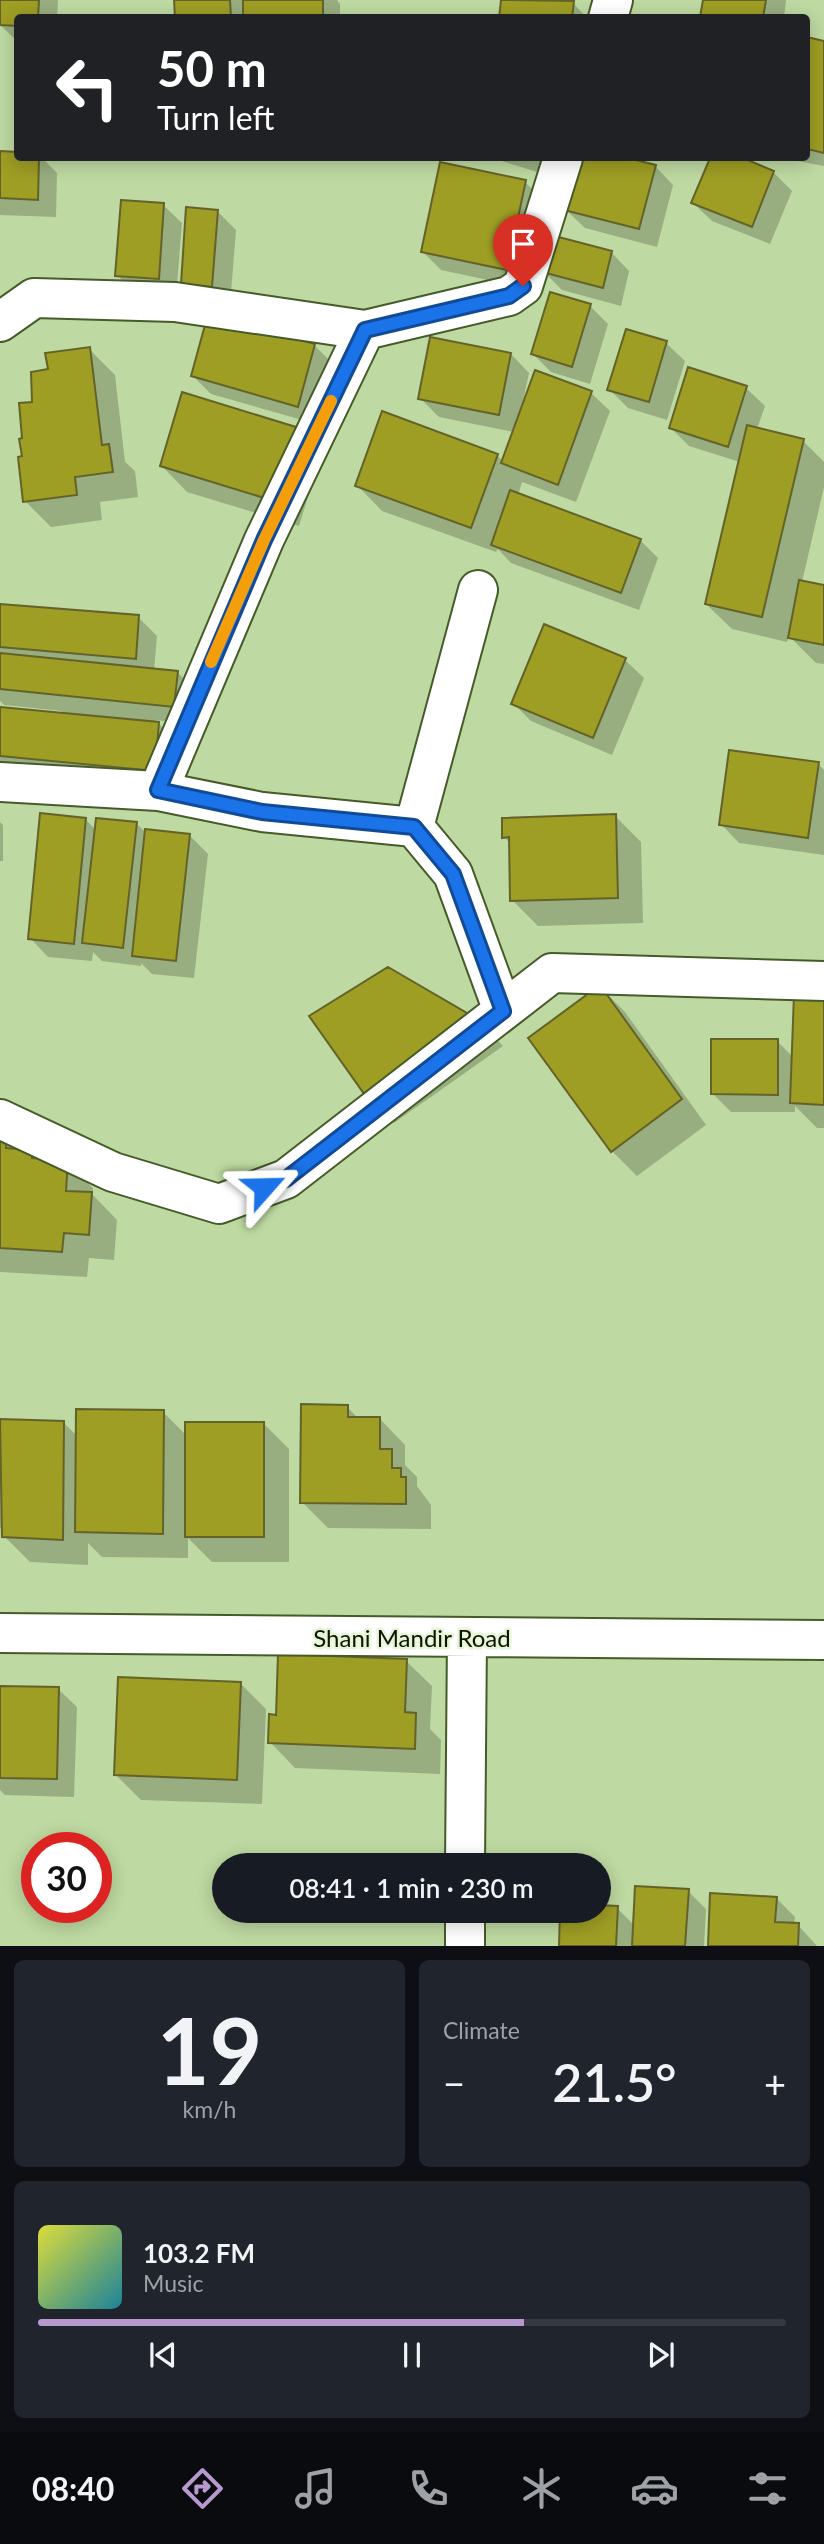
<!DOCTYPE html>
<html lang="en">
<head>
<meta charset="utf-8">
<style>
	body { margin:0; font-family:Lato,sans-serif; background:#20242c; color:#f1f3f6; height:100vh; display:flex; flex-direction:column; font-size:26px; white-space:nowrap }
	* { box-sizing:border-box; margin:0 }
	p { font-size:23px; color:#9ea1a6 }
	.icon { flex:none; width:38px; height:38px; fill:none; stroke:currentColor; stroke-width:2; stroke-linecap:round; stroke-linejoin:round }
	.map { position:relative; height:1946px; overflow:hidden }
	.drawer { display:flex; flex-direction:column; gap:14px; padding:14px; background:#0d0f14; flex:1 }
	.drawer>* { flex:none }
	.hud { position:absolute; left:14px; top:14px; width:796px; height:147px; border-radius:7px; box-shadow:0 4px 18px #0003; background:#202124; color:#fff; overflow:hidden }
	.speed { position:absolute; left:21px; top:1832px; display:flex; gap:14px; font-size:35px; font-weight:700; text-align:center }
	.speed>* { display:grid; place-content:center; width:91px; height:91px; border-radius:50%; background:#171b24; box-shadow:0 4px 18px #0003; line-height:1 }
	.speed .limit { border:10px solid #d22; background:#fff; color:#111 }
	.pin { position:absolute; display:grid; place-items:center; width:60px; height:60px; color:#fff; margin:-72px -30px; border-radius:50% 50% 50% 0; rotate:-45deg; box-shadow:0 0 7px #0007 }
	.pin .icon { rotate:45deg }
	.me { position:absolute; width:77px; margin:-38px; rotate:65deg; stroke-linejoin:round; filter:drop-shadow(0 0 5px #0008) }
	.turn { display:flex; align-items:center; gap:24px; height:147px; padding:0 28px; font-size:32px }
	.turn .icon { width:91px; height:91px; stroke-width:2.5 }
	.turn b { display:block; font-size:49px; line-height:60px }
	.big { font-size:52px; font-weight:600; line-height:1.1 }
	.drawer .card { flex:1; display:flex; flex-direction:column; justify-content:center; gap:10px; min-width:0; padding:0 24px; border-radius:10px; background:#20242c }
	.drawer .dial { align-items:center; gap:0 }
	.dial b { font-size:91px; line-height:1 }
	.song { display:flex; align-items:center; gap:21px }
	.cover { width:84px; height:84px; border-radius:10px; background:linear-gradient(135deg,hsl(60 70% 55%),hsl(190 70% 35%)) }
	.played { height:7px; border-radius:4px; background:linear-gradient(90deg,#b899cf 65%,#363941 65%) }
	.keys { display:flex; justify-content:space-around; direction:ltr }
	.heat { display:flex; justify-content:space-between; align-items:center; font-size:38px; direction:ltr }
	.drawer .tiles { flex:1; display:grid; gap:14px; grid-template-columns:1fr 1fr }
	.card:last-child { grid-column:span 2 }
	.trip { position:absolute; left:212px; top:1853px; width:399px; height:70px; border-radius:35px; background:#171b24; box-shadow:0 4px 18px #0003; font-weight:600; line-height:70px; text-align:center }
	.dock { display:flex; height:112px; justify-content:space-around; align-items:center; background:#090b0e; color:#9ea1a6 }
	.dock .icon { width:49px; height:49px }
	.dock .on { color:#b899cf }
	.dock b { font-size:32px; color:#f1f3f6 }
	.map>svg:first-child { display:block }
</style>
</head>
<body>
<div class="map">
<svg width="824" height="1946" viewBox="0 0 824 1946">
	<rect width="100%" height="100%" fill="#bed9a1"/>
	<path fill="#0003" d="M 0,0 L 58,0 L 57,18 L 18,18 L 18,42 L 0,25 Z
		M 176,0 L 337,0 L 340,4 L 340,18 L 177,18 Z
		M 503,0 L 573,3 L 587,18 L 500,18 Z
		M 705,0 L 786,0 L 784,18 L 704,18 Z
		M 807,39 L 824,43 L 824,166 L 782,158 L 807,158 Z
		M 0,153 L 18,158 L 42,158 L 57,173 L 56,217 L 0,215 Z
		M 492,158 L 553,158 L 547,175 Z
		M 580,158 L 621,158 L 655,166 L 673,185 L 657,247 L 585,228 L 566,210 Z
		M 712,158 L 738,158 L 773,172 L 792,191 L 770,244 L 712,221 L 693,203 Z
		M 525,182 L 543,200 L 525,288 L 441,270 L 423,252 Z
		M 163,205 L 182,223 L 176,297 L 136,294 L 117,275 Z
		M 217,211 L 236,230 L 230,305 L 183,284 Z
		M 611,252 L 629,271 L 621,306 L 562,290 L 544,272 Z
		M 590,306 L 608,324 L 590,384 L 551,372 L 533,354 Z
		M 666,343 L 685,361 L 667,420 L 628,408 L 609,389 Z
		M 314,345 L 333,364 L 316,424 L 211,394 L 193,376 Z
		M 89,349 L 115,375 L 125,462 L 135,471 L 138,497 L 100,502 L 102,520 L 51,527 L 25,501 L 24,458 L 33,403 L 50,371 Z
		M 511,354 L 529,373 L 523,401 L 591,393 L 610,411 L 576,502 L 522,482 L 518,495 L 640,540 L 658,558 L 639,610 L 511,563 L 498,549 L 496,552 L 382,511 L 357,485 L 497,455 L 503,462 L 514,432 L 439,417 L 420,398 Z
		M 746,388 L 765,406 L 757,429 L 803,441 L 824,462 L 824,487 L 802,582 L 824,586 L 824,664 L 816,663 L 789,636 L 787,642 L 732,629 L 706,604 L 740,462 L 689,446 L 671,428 Z
		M 295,429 L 321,454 L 299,526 L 187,492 L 162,466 Z
		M 0,606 L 138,617 L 157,636 L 154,670 L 178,673 L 196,691 L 192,724 L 155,720 L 184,749 L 180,796 L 0,771 L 0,709 L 61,714 L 62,711 L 4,705 L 0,701 Z
		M 545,626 L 625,660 L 644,678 L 612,755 L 531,721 L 513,703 Z
		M 818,764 L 824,770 L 824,855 L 739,843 L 721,824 Z
		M 615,816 L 641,842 L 643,923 L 538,926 L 512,900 L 511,844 L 504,837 Z
		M 86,820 L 96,830 L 136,823 L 147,834 L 189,835 L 208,854 L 194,978 L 152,974 L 141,963 L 141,966 L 102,961 L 93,952 L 92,961 L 48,957 L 30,938 Z
		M 0,822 L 3,825 L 3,861 L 0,861 Z
		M 600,987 L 625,1012 L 706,1125 L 637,1176 L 612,1151 Z
		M 824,997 L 824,1128 L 817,1128 L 795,1106 L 795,1112 L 731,1112 L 713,1094 L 777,1041 L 793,1057 Z
		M 478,1021 L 503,1046 L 394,1123 L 368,1097 Z
		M 0,1125 L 67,1163 L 93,1188 L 93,1195 L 117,1220 L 114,1260 L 89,1258 L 87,1277 L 0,1272 Z
		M 347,1407 L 359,1419 L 380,1419 L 405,1445 L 405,1465 L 417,1477 L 417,1486 L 431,1505 L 431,1529 L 328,1528 L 302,1502 Z
		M 163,1412 L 186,1435 L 263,1423 L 289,1449 L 289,1562 L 212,1562 L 188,1538 L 188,1558 L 102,1557 L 88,1543 L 88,1565 L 30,1562 L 4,1536 L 0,1527 L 0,1421 L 64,1423 L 77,1436 Z
		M 406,1661 L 432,1686 L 430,1729 L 441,1740 L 440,1774 L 295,1768 L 270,1742 L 277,1717 Z
		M 240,1683 L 266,1709 L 262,1804 L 141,1800 L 115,1774 Z
		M 0,1687 L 58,1689 L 77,1707 L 74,1797 L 5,1795 L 0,1790 Z
		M 688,1891 L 706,1909 L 704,1946 L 561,1946 L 562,1911 L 617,1908 L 634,1925 Z
		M 776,1898 L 795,1917 L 794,1924 L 798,1925 L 817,1946 L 709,1946 Z"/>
	<path fill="#9e9d24" stroke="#636329" stroke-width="2" d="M 0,0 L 39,0 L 38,18 L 18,18 L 18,26 L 0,25 Z
		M 174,0 L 230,0 L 231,18 L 175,18 Z
		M 243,0 L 323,0 L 323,18 L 243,18 Z
		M 501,0 L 574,1 L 572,18 L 499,18 Z
		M 703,0 L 766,0 L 763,18 L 700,17 Z
		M 807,37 L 824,41 L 824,153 L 807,149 Z
		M 0,151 L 18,152 L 18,158 L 39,158 L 38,200 L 0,198 Z
		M 578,158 L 628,158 L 656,165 L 639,229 L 564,210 Z
		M 710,158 L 743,158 L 774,171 L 752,227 L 691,203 Z
		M 440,162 L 526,180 L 507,270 L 421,252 Z
		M 121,200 L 164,203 L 159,279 L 115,276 Z
		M 186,207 L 218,210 L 212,287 L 181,284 Z
		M 551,235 L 612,251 L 603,288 L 542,272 Z
		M 550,292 L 591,304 L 572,367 L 531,354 Z
		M 208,314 L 315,344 L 298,407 L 191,376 Z
		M 626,329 L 667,341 L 649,402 L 607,390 Z
		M 430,337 L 511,353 L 499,415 L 418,399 Z
		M 90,347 L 102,445 L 109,444 L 113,472 L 75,477 L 77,495 L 23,502 L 18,457 L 22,456 L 19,439 L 22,438 L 19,403 L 32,402 L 31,372 L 48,369 L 45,353 Z
		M 688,367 L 747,386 L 728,447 L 669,428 Z
		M 535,370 L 592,391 L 558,485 L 501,463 Z
		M 182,392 L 296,427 L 274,501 L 160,466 Z
		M 382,411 L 498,454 L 471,528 L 355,486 Z
		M 747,425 L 804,439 L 762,617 L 705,604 Z
		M 510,490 L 641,539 L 621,593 L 491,545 Z
		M 799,580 L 824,585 L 824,645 L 788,638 Z
		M 0,604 L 139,615 L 136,659 L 0,647 Z
		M 544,624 L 626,658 L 593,738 L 511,704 Z
		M 0,653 L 178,671 L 174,707 L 0,689 Z
		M 0,707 L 159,722 L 155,771 L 0,756 Z
		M 729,750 L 819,762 L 808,838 L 719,825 Z
		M 40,813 L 86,818 L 74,944 L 28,939 Z
		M 616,814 L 618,898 L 510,901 L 509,837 L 502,838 L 502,818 Z
		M 96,818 L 137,822 L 123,948 L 82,943 Z
		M 145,829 L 190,834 L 176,961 L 132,956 Z
		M 388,967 L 479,1020 L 367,1098 L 309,1016 Z
		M 600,985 L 682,1099 L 611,1152 L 528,1038 Z
		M 794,994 L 824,995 L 824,1105 L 790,1103 Z
		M 711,1039 L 778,1039 L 778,1095 L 711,1094 Z
		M 0,1123 L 7,1124 L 6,1148 L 33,1150 L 32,1158 L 68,1161 L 66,1191 L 92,1192 L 89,1235 L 64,1233 L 62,1252 L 0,1248 Z
		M 301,1404 L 348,1405 L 348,1417 L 380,1417 L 380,1449 L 392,1449 L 392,1468 L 401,1468 L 401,1477 L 406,1477 L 406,1504 L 300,1503 Z
		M 76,1409 L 164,1410 L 163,1534 L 75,1532 Z
		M 0,1419 L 64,1421 L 63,1540 L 2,1537 Z
		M 185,1422 L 264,1422 L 264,1537 L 185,1537 Z
		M 278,1654 L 407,1659 L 405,1712 L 416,1713 L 415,1749 L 268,1743 L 269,1714 L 276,1715 Z
		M 118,1677 L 241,1682 L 237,1780 L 114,1775 Z
		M 0,1686 L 59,1687 L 57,1779 L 0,1778 Z
		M 635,1886 L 689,1889 L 685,1946 L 632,1946 Z
		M 710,1893 L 777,1897 L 775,1922 L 799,1923 L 798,1946 L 708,1946 Z
		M 598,1905 L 618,1906 L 616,1946 L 559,1946 L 560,1911 L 598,1911 Z"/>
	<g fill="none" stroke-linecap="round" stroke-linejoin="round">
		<defs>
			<path id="minor" d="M 608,18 L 613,0
				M 0,322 L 34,298 L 175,302 L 365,330 L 509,296 L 523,286 L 563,158
				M 365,330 L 264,540 L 158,791 L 262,812 L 414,827 L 453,874 L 503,1011
				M 0,782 L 158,791
				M 414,827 L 478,590
				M 0,1119 L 113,1172 L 219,1204 L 286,1179 L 552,973 L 824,981
				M 0,1633 L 824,1640
				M 465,1866 L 467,1637
				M 465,1946 L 465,1911"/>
		</defs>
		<use href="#minor" stroke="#455b29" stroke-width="42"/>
		<use href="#minor" stroke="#fff" stroke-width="38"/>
	</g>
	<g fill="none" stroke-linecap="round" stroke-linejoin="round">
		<defs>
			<path id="route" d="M 264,1187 L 286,1179 L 503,1011 L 453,874 L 414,827 L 262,812 L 158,790 L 264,540 L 365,330 L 509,296 L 523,286"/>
		</defs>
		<use href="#route" stroke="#114b97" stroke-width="18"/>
		<use href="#route" stroke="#1a73e8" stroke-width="12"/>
		<path stroke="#f59e0b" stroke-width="12" d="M 211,662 L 264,540 L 331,401"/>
	</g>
	<g text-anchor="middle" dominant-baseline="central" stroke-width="5" stroke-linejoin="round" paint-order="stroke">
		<g font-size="24" fill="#0c1503" stroke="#e6f4d8">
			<text x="412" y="1637">Shani Mandir Road</text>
		</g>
	</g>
</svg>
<div class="speed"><div class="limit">30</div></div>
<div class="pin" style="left:523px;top:286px;background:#d93025"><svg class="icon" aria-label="arrive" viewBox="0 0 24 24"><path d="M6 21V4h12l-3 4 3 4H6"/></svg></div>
<svg class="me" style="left:264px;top:1187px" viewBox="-20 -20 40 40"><path d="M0-17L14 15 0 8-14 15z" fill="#1a73e8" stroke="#fff" stroke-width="4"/></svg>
<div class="trip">08:41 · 1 min · 230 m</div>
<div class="hud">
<div class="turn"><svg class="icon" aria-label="left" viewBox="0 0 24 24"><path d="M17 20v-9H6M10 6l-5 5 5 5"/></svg><div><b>50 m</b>Turn left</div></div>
</div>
</div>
<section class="drawer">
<div class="tiles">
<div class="card dial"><b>19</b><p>km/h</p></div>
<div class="card"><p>Climate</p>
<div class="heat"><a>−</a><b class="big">21.5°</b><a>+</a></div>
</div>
<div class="card">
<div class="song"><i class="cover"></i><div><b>103.2 FM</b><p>Music</p></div></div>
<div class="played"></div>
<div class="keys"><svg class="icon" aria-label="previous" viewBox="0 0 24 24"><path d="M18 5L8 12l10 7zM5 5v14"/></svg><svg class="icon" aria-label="pause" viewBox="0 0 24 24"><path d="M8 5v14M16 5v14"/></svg><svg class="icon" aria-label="next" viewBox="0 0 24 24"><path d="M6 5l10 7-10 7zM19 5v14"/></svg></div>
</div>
</div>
</section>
<nav class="dock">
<b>08:40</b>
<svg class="icon on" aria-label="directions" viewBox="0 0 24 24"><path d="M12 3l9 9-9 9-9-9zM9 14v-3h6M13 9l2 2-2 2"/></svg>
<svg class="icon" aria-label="music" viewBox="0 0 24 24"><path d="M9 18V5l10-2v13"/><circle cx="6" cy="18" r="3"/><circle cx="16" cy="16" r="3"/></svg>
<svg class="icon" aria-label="phone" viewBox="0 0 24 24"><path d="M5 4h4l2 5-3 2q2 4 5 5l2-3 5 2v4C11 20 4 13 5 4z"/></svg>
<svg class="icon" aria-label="climate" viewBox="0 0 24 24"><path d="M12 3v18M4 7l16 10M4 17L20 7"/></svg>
<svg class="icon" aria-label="car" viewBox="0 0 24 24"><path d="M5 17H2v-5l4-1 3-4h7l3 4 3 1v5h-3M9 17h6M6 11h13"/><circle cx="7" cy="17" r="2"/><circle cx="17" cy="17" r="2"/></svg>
<svg class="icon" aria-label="filters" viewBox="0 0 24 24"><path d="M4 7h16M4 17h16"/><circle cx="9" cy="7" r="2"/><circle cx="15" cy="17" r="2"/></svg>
</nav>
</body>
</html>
